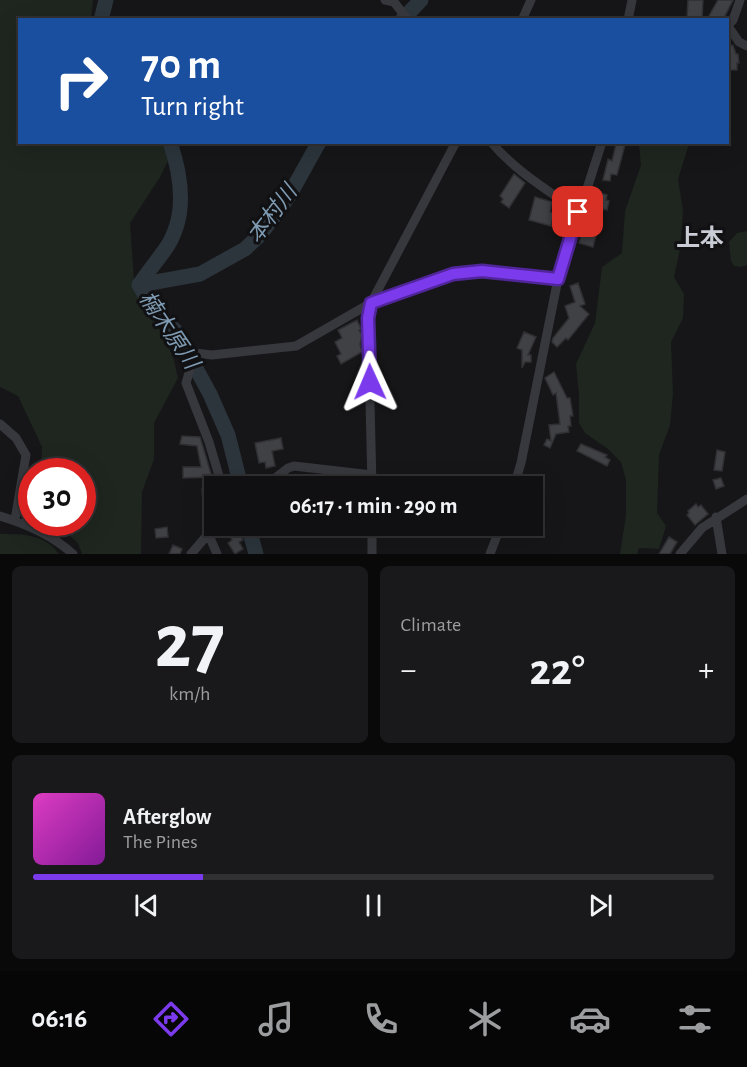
<!DOCTYPE html>
<html lang="en">
<head>
<meta charset="utf-8">
<style>
	body { margin:0; font-family:"Alegreya Sans","Noto Sans JP",sans-serif; background:#19191b; color:#f1f3f6; height:100vh; display:flex; flex-direction:column; font-size:22px; white-space:nowrap }
	* { box-sizing:border-box; margin:0 }
	p { font-size:20px; color:#9c9d9f }
	.icon { flex:none; width:33px; height:33px; fill:none; stroke:currentColor; stroke-width:2; stroke-linecap:round; stroke-linejoin:round }
	.map { position:relative; height:554px; overflow:hidden }
	.sheet { display:flex; flex-direction:column; gap:12px; padding:12px; background:#09090a; flex:1 }
	.sheet>* { flex:none }
	.hud { position:absolute; left:18px; top:18px; width:711px; height:126px; border-radius:0px; box-shadow:0 6px 24px #0002,0 0 0 2px #303032; background:#1a4fa0; color:#fff; overflow:hidden }
	.speed { position:absolute; left:18px; top:458px; display:flex; gap:12px; font-size:30px; font-weight:700; text-align:center }
	.speed>* { display:grid; place-content:center; width:78px; height:78px; border-radius:50%; background:#101012; box-shadow:0 6px 24px #0002,0 0 0 2px #303032; line-height:1 }
	.speed .limit { border:9px solid #d22; background:#fff; color:#111 }
	.pin { position:absolute; display:grid; place-items:center; width:51px; height:51px; color:#fff; margin:-26px; border-radius:12px; box-shadow:0 3px 9px #0006 }
	.me { position:absolute; width:66px; margin:-33px; rotate:359deg; stroke-linejoin:round; filter:drop-shadow(0 0 4px #0008) }
	.turn { display:flex; align-items:center; gap:21px; height:126px; padding:0 24px; font-size:27px }
	.turn .icon { width:78px; height:78px; stroke-width:2.5 }
	.turn b { display:block; font-size:42px; line-height:51px }
	.big { font-size:45px; font-weight:600; line-height:1.1 }
	.sheet .widget { flex:1; display:flex; flex-direction:column; justify-content:center; gap:9px; min-width:0; padding:0 21px; border-radius:9px; background:#19191b }
	.sheet .dial { align-items:center; gap:0 }
	.dial b { font-size:78px; line-height:1 }
	.song { display:flex; align-items:center; gap:18px }
	.cover { width:72px; height:72px; border-radius:9px; background:linear-gradient(135deg,hsl(310 70% 55%),hsl(290 70% 35%)) }
	.played { height:6px; border-radius:3px; background:linear-gradient(90deg,#7c3aed 25%,#303032 25%) }
	.keys { display:flex; justify-content:space-around; direction:ltr }
	.heat { display:flex; justify-content:space-between; align-items:center; font-size:33px; direction:ltr }
	.sheet .tiles { flex:1; display:grid; gap:12px; grid-template-columns:1fr 1fr }
	.widget:last-child { grid-column:span 2 }
	.trip { position:absolute; left:204px; top:476px; width:339px; height:60px; border-radius:0px; background:#101012; box-shadow:0 6px 24px #0002,0 0 0 2px #303032; font-weight:600; line-height:60px; text-align:center }
	.tabs { display:flex; height:96px; justify-content:space-around; align-items:center; background:#060607; color:#9c9d9f }
	.tabs .icon { width:42px; height:42px }
	.tabs .active { color:#7c3aed }
	.tabs b { font-size:27px; color:#f1f3f6 }
	.map>svg:first-child { display:block }
</style>
</head>
<body>
<div class="map">
<svg width="747" height="554" viewBox="0 0 747 554">
	<rect width="100%" height="100%" fill="#161618"/>
	<path fill="#1e261f" d="M 0,0 L 93,0 L 91,19 L 20,20 L 20,142 L 163,143 L 170,157 L 160,177 L 130,223 L 134,281 L 173,356 L 178,378 L 154,423 L 154,459 L 142,492 L 141,554 L 82,554 L 78,543 L 54,522 L 82,522 L 82,471 L 41,471 L 42,447 L 18,396 L 0,387 Z
		M 639,143 L 689,144 L 678,179 L 683,211 L 680,249 L 674,277 L 684,294 L 683,318 L 671,342 L 673,394 L 670,425 L 659,455 L 657,513 L 666,526 L 659,549 L 639,548 L 637,554 L 620,554 L 626,515 L 626,480 L 621,462 L 608,449 L 585,433 L 579,423 L 579,394 L 576,364 L 595,323 L 602,267 L 622,253 L 625,211 L 641,165 Z
		M 747,231 L 747,265 L 741,267 L 734,266 L 731,261 L 729,242 L 737,233 Z
		M 0,534 C 23,534 45,534 59,554 L 0,554 Z"/>
	<g fill="none" stroke-linecap="round" stroke-linejoin="round">
		<path stroke="#2c353c" stroke-width="15" d="M 101,20 L 106,0
			M 402,20 L 421,0
			M 139,285 L 200,274 L 245,249 L 260,235 L 289,196 L 319,142
			M 139,285 L 157,314 L 175,330 L 210,394 L 228,435 L 241,486
			M 139,285 C 147,273 156,262 164,251 C 188,218 182,178 170,142
			M 248,525 L 256,554"/>
	</g>
	<path fill="#404145" stroke="#303034" stroke-width="1.5" d="M 688,0 L 703,0 L 702,20 L 687,18 Z
		M 718,0 L 733,0 L 723,20 L 715,20 L 709,16 Z
		M 733,45 L 736,54 L 738,54 L 739,63 L 737,63 L 737,70 L 728,70 L 728,46 Z
		M 616,144 L 625,145 L 617,175 L 611,174 L 610,181 L 603,180 L 608,159 L 612,161 Z
		M 514,174 L 525,183 L 509,208 L 501,202 L 503,199 L 500,196 Z
		M 597,192 L 607,195 L 606,200 L 609,201 L 607,210 L 603,209 L 593,247 L 579,243 L 585,220 L 591,222 Z
		M 535,197 L 552,202 L 550,212 L 554,213 L 551,226 L 529,220 Z
		M 578,283 L 585,304 L 580,306 L 589,314 L 568,340 L 566,338 L 557,347 L 552,342 L 553,338 L 569,318 L 565,306 L 575,302 L 570,286 Z
		M 357,320 L 361,329 L 359,330 L 362,335 L 360,344 L 362,352 L 341,364 L 337,356 L 341,354 L 335,342 L 342,338 L 338,330 Z
		M 524,332 L 536,337 L 528,355 L 531,355 L 531,362 L 525,362 L 522,368 L 522,350 L 517,348 Z
		M 554,372 L 567,398 L 570,398 L 573,416 L 570,416 L 571,426 L 568,426 L 569,432 L 556,434 L 550,448 L 544,445 L 547,439 L 551,441 L 549,425 L 560,424 L 556,393 L 553,395 L 545,378 Z
		M 182,436 L 200,437 L 212,477 L 183,478 L 183,467 L 201,467 L 197,446 L 180,444 Z
		M 281,438 L 283,449 L 272,451 L 275,466 L 266,468 L 265,462 L 259,463 L 255,443 Z
		M 581,444 L 607,455 L 605,457 L 610,460 L 607,466 L 577,451 Z
		M 717,450 L 725,452 L 722,471 L 714,470 Z
		M 721,478 L 724,486 L 716,489 L 713,480 Z
		M 202,489 L 213,489 L 214,504 L 208,505 L 207,502 L 203,502 Z
		M 696,504 L 698,507 L 701,505 L 708,514 L 695,525 L 687,515 L 689,513 L 688,511 Z
		M 224,525 L 234,525 L 243,540 L 239,542 L 243,549 L 235,554 L 228,543 L 232,540 Z
		M 167,527 L 168,537 L 156,538 L 155,529 Z
		M 669,537 L 677,542 L 670,554 L 659,554 Z
		M 173,545 L 182,549 L 180,554 L 169,554 Z"/>
	<g fill="none" stroke-linecap="round" stroke-linejoin="round">
		<path stroke="#37383d" stroke-width="9" d="M 385,0 L 394,2 L 408,20
			M 522,20 L 531,0
			M 628,20 L 632,0
			M 728,25 L 733,20 L 740,0
			M 728,26 L 739,42 L 747,46
			M 491,142 C 515,171 548,190 578,212
			M 0,424 L 16,438 L 26,455 L 15,520
			M 222,486 L 209,442 L 186,383 L 195,353 L 212,355 L 296,346 L 371,303 L 453,274 L 482,271 L 558,279
			M 265,486 L 288,468 L 294,466 L 372,475
			M 372,486 L 368,318 L 371,303 L 456,142
			M 514,486 L 521,463 L 558,279 L 602,142
			M 0,516 C 27,524 52,535 73,554
			M 716,517 L 722,554
			M 208,533 L 217,554
			M 191,554 L 216,525
			M 372,554 L 372,525
			M 490,554 L 501,525
			M 680,554 L 702,528 L 747,499"/>
	</g>
	<g fill="none" stroke-linecap="round" stroke-linejoin="round">
		<defs>
			<path id="route" d="M 370,382 L 368,318 L 371,303 L 453,274 L 482,271 L 558,279 L 578,212"/>
		</defs>
		<use href="#route" stroke="#51269a" stroke-width="15"/>
		<use href="#route" stroke="#7c3aed" stroke-width="10"/>
	</g>
	<g text-anchor="middle" dominant-baseline="central" stroke-width="6" stroke-linejoin="round" paint-order="stroke">
		<g font-size="22" font-style="italic" fill="#7f9bb3" stroke="#111113">
			<text transform="translate(272 214) rotate(-53)">本村川</text>
			<text transform="translate(169 330) rotate(56)">楠木原川</text>
		</g>
		<g font-size="24" font-weight="bold" fill="#c9ccd4" stroke="#111113">
			<text x="700" y="239">上本</text>
		</g>
	</g>
</svg>
<div class="speed"><div class="limit">30</div></div>
<div class="pin" style="left:578px;top:212px;background:#d93025"><svg class="icon" aria-label="arrive" viewBox="0 0 24 24"><path d="M6 21V4h12l-3 4 3 4H6"/></svg></div>
<svg class="me" style="left:370px;top:382px" viewBox="-20 -20 40 40"><path d="M0-17L14 15 0 8-14 15z" fill="#7c3aed" stroke="#fff" stroke-width="4"/></svg>
<div class="trip">06:17 · 1 min · 290 m</div>
<div class="hud">
<div class="turn"><svg class="icon" aria-label="right" viewBox="0 0 24 24"><path d="M7 20v-9h11M14 6l5 5-5 5"/></svg><div><b>70 m</b>Turn right</div></div>
</div>
</div>
<section class="sheet">
<div class="tiles">
<div class="widget dial"><b>27</b><p>km/h</p></div>
<div class="widget"><p>Climate</p>
<div class="heat"><a>−</a><b class="big">22°</b><a>+</a></div>
</div>
<div class="widget">
<div class="song"><i class="cover"></i><div><b>Afterglow</b><p>The Pines</p></div></div>
<div class="played"></div>
<div class="keys"><svg class="icon" aria-label="previous" viewBox="0 0 24 24"><path d="M18 5L8 12l10 7zM5 5v14"/></svg><svg class="icon" aria-label="pause" viewBox="0 0 24 24"><path d="M8 5v14M16 5v14"/></svg><svg class="icon" aria-label="next" viewBox="0 0 24 24"><path d="M6 5l10 7-10 7zM19 5v14"/></svg></div>
</div>
</div>
</section>
<nav class="tabs">
<b>06:16</b>
<svg class="icon active" aria-label="directions" viewBox="0 0 24 24"><path d="M12 3l9 9-9 9-9-9zM9 14v-3h6M13 9l2 2-2 2"/></svg>
<svg class="icon" aria-label="music" viewBox="0 0 24 24"><path d="M9 18V5l10-2v13"/><circle cx="6" cy="18" r="3"/><circle cx="16" cy="16" r="3"/></svg>
<svg class="icon" aria-label="phone" viewBox="0 0 24 24"><path d="M5 4h4l2 5-3 2q2 4 5 5l2-3 5 2v4C11 20 4 13 5 4z"/></svg>
<svg class="icon" aria-label="climate" viewBox="0 0 24 24"><path d="M12 3v18M4 7l16 10M4 17L20 7"/></svg>
<svg class="icon" aria-label="car" viewBox="0 0 24 24"><path d="M5 17H2v-5l4-1 3-4h7l3 4 3 1v5h-3M9 17h6M6 11h13"/><circle cx="7" cy="17" r="2"/><circle cx="17" cy="17" r="2"/></svg>
<svg class="icon" aria-label="filters" viewBox="0 0 24 24"><path d="M4 7h16M4 17h16"/><circle cx="9" cy="7" r="2"/><circle cx="15" cy="17" r="2"/></svg>
</nav>
</body>
</html>
